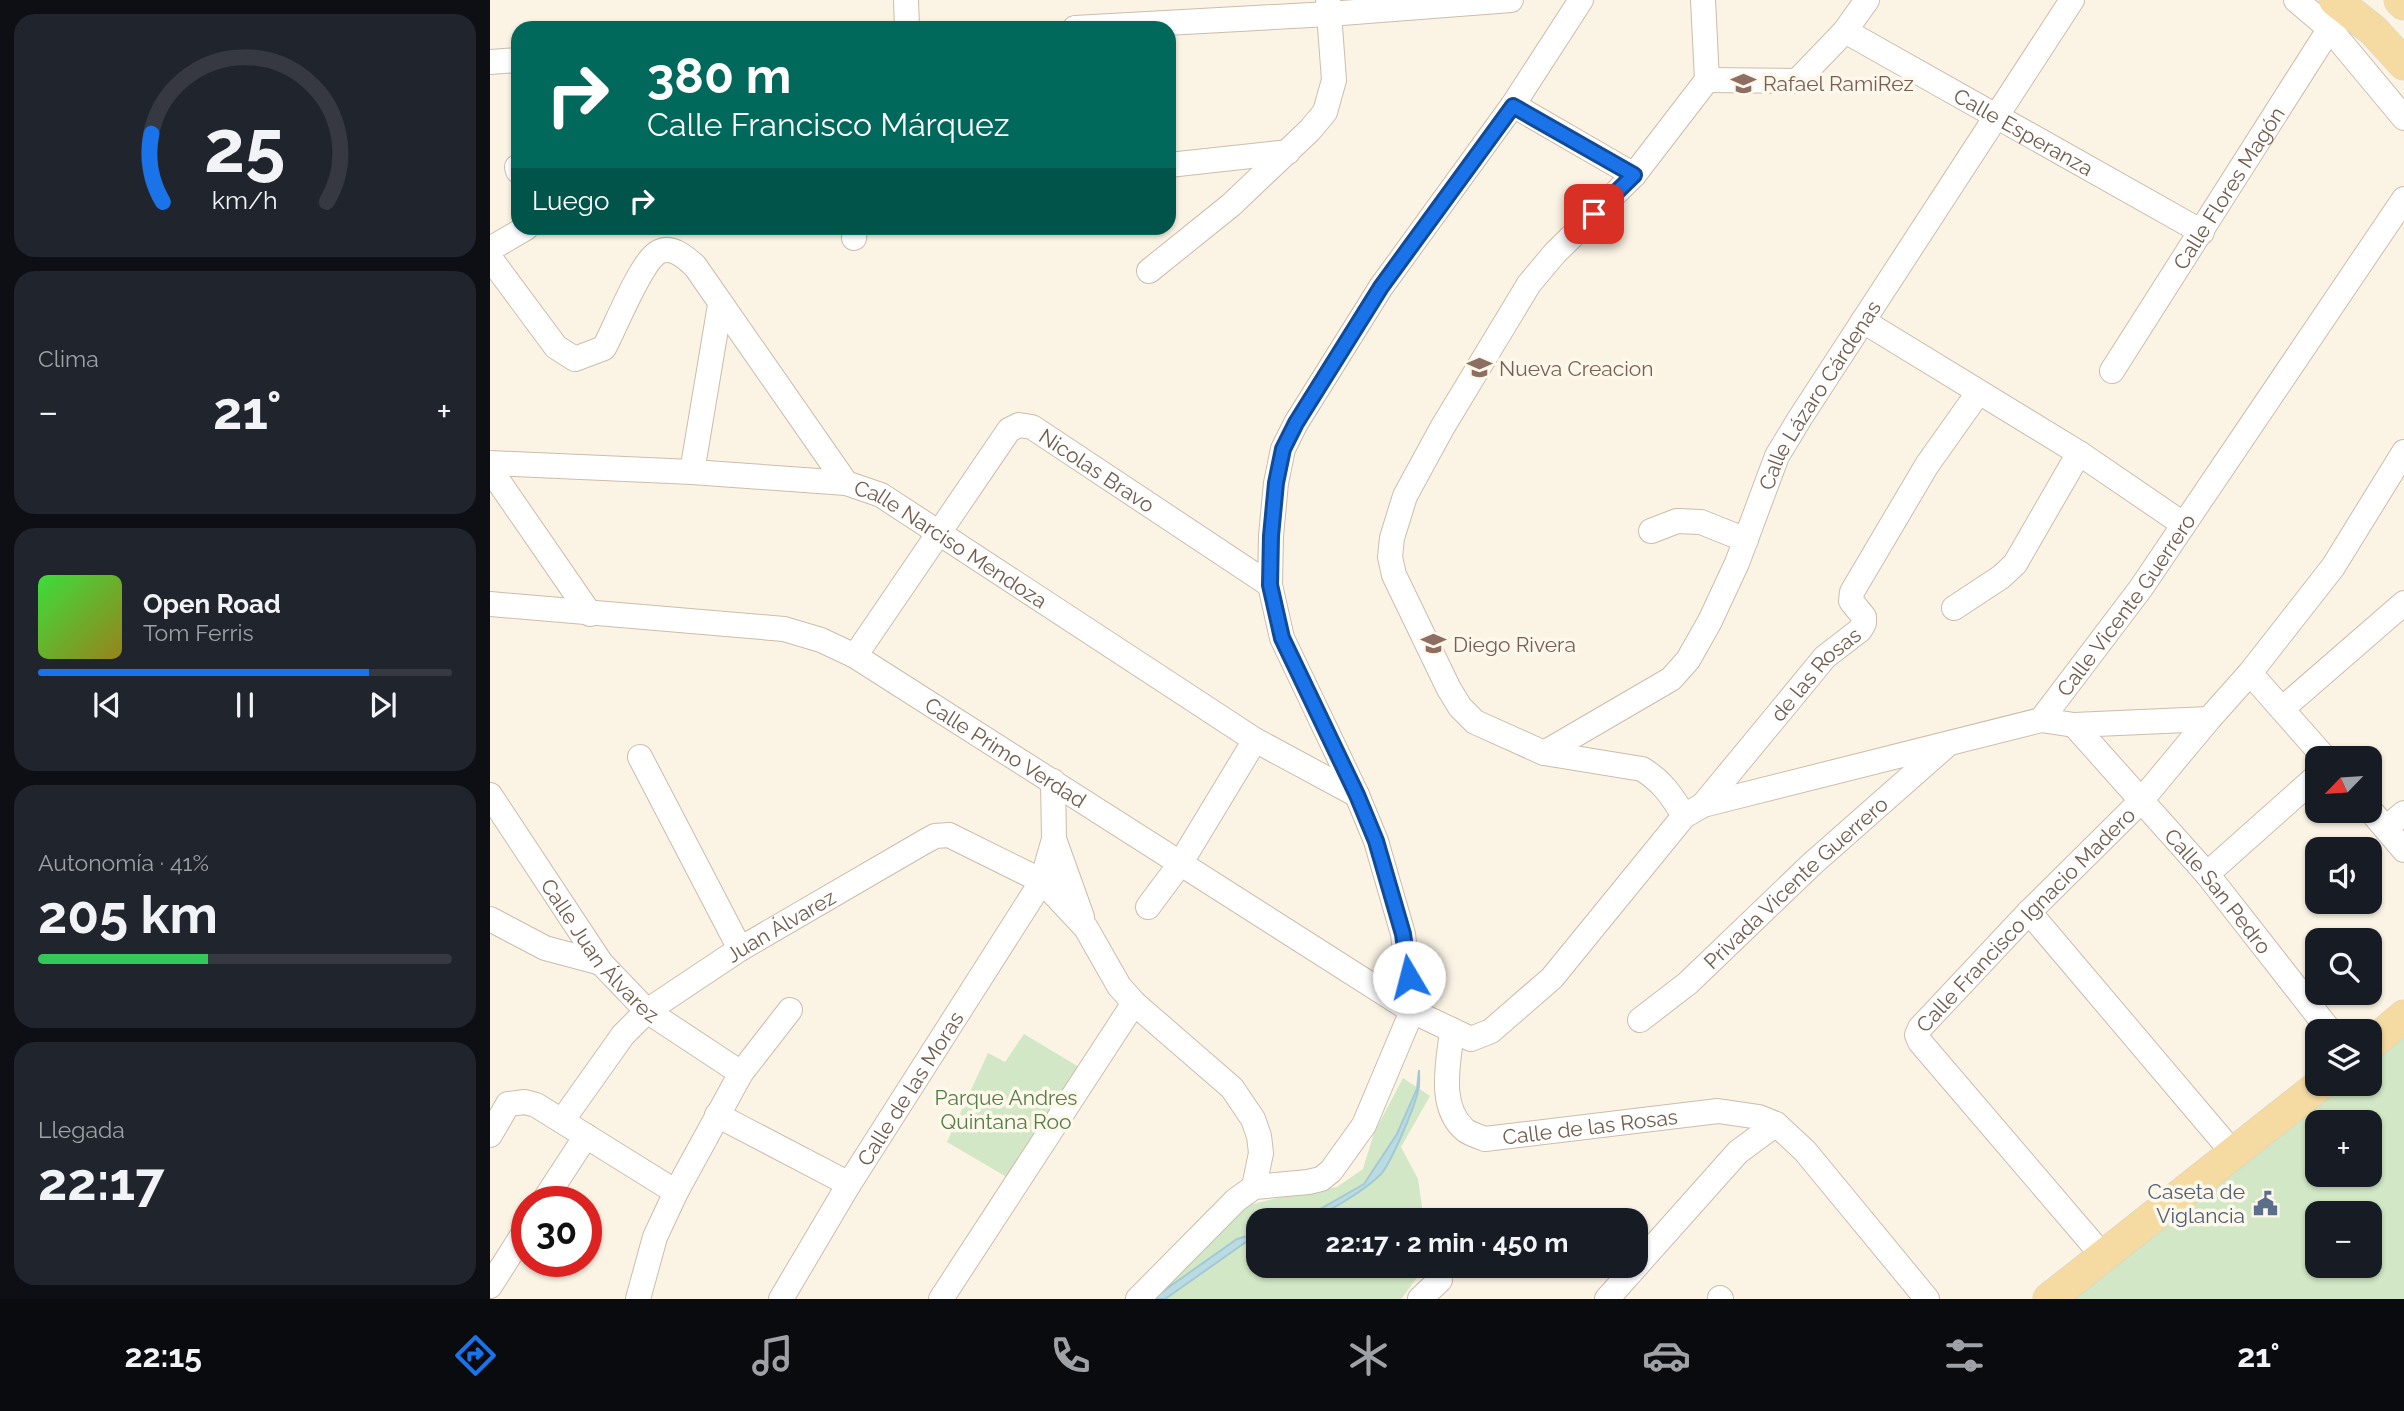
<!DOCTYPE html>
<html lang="es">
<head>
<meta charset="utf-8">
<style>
	body { margin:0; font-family:Raleway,sans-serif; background:#20242c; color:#f1f3f6; height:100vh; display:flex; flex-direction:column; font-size:26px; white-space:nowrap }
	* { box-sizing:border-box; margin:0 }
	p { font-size:23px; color:#9ea1a6 }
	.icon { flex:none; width:38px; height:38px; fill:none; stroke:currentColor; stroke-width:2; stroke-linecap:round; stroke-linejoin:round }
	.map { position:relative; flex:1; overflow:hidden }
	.details { display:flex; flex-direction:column; gap:14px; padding:14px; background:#0d0f14; width:490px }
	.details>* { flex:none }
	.guide { position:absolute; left:21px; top:21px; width:665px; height:214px; border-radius:21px; box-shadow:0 2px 5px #0004; background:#00695c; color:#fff; overflow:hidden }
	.needle { width:46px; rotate:245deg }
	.buttons { position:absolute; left:1815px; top:746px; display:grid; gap:14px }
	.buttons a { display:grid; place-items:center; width:77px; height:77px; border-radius:14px; background:#171b24; box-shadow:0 2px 5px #0004; font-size:35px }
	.speed { position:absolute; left:21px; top:1186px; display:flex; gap:14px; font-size:35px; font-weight:700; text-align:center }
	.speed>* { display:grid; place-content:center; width:91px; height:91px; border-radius:50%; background:#171b24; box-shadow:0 2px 5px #0004; line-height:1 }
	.speed .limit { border:10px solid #d22; background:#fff; color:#111 }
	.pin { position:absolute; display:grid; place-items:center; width:60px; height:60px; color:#fff; margin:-30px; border-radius:14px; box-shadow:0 4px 10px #0006 }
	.me { position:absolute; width:77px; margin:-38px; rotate:352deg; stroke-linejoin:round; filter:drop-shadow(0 0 5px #0008) }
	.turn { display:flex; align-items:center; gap:24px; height:147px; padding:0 21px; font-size:32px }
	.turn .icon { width:91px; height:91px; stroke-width:2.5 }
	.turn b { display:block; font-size:49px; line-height:60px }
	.then { display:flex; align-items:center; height:66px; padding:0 21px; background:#0003; gap:14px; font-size:26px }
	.big { font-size:52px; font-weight:700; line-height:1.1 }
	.details .card { flex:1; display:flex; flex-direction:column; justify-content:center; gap:10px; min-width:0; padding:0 24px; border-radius:21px; background:#20242c }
	.details .dial { align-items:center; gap:0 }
	.dial svg { height:182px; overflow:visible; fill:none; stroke:#363941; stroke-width:7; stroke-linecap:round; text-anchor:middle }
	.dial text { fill:#f1f3f6; stroke:none }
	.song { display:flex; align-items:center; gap:21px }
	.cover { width:84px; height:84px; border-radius:10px; background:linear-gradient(135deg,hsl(120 70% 55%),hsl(50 70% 35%)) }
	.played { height:7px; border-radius:4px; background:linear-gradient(90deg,#1a73e8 80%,#363941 80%) }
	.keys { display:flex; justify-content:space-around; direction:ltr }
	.heat { display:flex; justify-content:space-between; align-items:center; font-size:38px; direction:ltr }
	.charge { height:10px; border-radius:5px; background:linear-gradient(90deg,#34c759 41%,#363941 0) }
	.trip { position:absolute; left:756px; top:1208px; width:402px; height:70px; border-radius:21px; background:#171b24; box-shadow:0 2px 5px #0004; font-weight:700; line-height:70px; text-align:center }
	.dock { display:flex; height:112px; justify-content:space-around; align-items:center; background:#090b0e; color:#9ea1a6 }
	.dock .icon { width:49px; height:49px }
	.dock .on { color:#1a73e8 }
	.dock b { font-size:32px; color:#f1f3f6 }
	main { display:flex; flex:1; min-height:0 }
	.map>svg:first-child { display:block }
</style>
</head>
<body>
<main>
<section class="details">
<div class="card dial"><svg viewBox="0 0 100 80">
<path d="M14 69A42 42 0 1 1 86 69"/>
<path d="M14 69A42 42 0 0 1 9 39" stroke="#1a73e8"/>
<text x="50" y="56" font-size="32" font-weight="700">25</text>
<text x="50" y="72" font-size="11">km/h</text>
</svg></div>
<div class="card"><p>Clima</p>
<div class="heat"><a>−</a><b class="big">21°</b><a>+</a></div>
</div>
<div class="card">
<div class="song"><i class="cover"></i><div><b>Open Road</b><p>Tom Ferris</p></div></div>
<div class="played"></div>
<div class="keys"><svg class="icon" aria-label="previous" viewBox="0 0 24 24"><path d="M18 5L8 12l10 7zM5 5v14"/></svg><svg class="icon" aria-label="pause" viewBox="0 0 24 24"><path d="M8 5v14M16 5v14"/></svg><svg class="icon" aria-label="next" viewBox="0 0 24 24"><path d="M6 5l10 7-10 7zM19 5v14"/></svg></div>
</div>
<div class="card"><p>Autonomía · 41%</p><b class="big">205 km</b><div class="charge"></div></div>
<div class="card"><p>Llegada</p><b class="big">22:17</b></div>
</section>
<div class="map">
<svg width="1914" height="1299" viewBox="0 0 1914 1299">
	<rect width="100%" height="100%" fill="#fbf4e5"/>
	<path fill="#d1e7c5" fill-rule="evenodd" d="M 1914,1029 L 1914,1299 L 1569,1299 L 1844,1083 L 1880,1083 L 1880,1056 ZM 1827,1122 L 1880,1122 L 1880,1174 L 1827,1174 ZM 1827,1213 L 1880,1213 L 1880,1265 L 1827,1265 Z
		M 534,1034 L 589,1067 L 520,1179 L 457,1142 L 498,1053 L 515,1062 Z
		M 913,1078 L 940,1096 L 911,1147 L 928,1179 L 934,1220 L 768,1220 L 768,1265 L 930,1265 L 926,1279 L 911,1299 L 660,1299 L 740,1210 L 799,1195 L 847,1187 L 873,1169 L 884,1133 Z"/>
	<path fill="#bbdbe3" stroke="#a2c9d4" stroke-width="2" d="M 929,1070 C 929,1077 930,1085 928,1091 C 924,1108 901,1164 890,1175 C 876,1189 829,1220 811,1220 L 874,1184 L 907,1134 L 927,1089 Z
		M 768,1233 L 768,1238 L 756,1242 L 675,1299 L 662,1299 L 747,1239 Z"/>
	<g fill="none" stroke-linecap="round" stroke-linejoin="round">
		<defs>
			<g id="minor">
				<path d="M 416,0 L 417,28"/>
				<path d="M 1213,0 L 1217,80"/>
				<path d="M 1806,0 L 1839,28 L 1914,118"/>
				<path d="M 585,28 L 839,14 L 1021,0"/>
				<path id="s1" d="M 1355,31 L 1712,232"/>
				<path d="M 0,62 L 28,60"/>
				<path d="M 1217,80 L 1307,81 L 1355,31 L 1377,0"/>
				<path d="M 1023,105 L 1144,175"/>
				<path d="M 679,165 L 798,152"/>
				<path d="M 27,167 L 28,171"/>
				<path d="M 364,238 L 365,228"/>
				<path d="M 0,249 L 36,228"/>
				<path d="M 0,258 L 66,347 L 85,359 L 114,348 C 125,328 150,264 167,253 C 181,244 195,257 205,266 L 356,483"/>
				<path d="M 659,271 L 741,205 L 820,130 L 835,112 L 844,80 L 838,0"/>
				<path d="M 1373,321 L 1589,453 L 1693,524"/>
				<path id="s2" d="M 1622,371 L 1854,6"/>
				<path id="s3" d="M 0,463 L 202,472 L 356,483 L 391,495 L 765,740 L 867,795"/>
				<path d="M 0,469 L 100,614"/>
				<path d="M 202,472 L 230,305"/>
				<path d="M 1161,531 L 1187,521 L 1211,522 L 1256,540"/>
				<path id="s4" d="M 0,604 L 294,629 L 331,640 L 365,656 L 922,1011 L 981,1039 L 1001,1031 L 1062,978 L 1194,816 L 1213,805 L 1551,720 L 1651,588 L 1914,199"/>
				<path d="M 1464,608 L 1511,577 L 1525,564 L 1589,453"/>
				<path id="s5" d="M 365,656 L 519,430 L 529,425 L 542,427 L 780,585"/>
				<path d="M 1760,673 L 1835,758"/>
				<path d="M 1792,709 L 1914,603"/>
				<path d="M 1551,720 L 1584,725 L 1719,719 L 1760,673 L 1843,567 L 1914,452"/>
				<path id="s6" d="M 1584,725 L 1717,874 L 1840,1031"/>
				<path id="s7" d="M 1054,753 L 1181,679 L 1198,660 L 1220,621 L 1247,563 L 1287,456 L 1310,418 L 1582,0"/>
				<path d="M 150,757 L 250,949"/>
				<path id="s8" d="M 0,795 L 111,963 L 157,1011 L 251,1073"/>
				<path id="s9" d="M 1213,805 L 1335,657 L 1370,630 L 1374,623 L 1374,617 L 1361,601 L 1362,592 L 1437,465 L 1488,393"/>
				<path d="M 1880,810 L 1914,850"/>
				<path d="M 1194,816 C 1182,796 1172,781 1152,769 L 1054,753 L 985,722 L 970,707 L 959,689 L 904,575 L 900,557 L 902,538 L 915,496 L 952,428 L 1039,284 L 1065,253 L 1144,175 L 1217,80"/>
				<path d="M 1896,828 L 1914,813"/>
				<path d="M 564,839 L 592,917"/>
				<path d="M 1717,874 L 1827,776"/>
				<path d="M 658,907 L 690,864 L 765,740"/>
				<path d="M 1539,912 L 1744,1154"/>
				<path d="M 0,919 L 55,948 L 111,963"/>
				<path id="s10" d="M 1150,1020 L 1198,983 L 1322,864 L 1458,744"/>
				<path id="s11" d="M 962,1030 C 959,1061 947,1106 975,1130 C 980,1134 990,1137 995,1139 L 1228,1111 L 1269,1117 L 1286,1124 L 1315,1151 L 1437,1299"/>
				<path d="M 227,1115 L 359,1184"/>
				<path id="s12" d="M 72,1121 L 133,1035 L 157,1011 L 250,949 L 434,842 L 445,836 L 459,835 L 552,881 L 596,928 L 629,986 L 644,1003 L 742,1088 L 763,1119 L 769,1136 L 771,1153 L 764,1187"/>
				<path d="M 0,1135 L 18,1104 L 35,1102 L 46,1105 L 186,1192"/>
				<path d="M 764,1187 L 818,1182 L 831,1179 L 841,1171 L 874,1125 L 922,1011 L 913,934 L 886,841 L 867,795 L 792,638 L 780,585 L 781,536 L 786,483 L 793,449 L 806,423 L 891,287 L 1023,105 L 1091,0"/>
				<path d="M 53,1202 L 96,1136"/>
				<path id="s13" d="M 1613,1256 L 1430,1042 L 1427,1035 L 1430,1028 L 1539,912 L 1650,802 L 1719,719"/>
				<path d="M 0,1286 L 37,1228"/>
				<path d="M 1230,1298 L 1231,1299"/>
				<path d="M 148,1299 L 165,1237 L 186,1192 L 251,1073 L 300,1010"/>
				<path id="s14" d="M 291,1299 L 359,1184 L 552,881 L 564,839 L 563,781"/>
				<path d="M 451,1299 L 644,1003"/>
				<path d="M 648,1299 L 746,1200 L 764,1187"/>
				<path d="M 930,1299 L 950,1280"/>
				<path d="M 1117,1299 L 1248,1152 L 1286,1124"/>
			</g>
			<path id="major" d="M 1845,0 L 1884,31 L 1914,64
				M 1910,0 L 1914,4
				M 1880,1045 L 1914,1016
				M 1559,1299 L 1832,1083"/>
		</defs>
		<use href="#minor" stroke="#ccbcac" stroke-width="26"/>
		<use href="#major" stroke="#d8d1cd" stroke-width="33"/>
		<use href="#minor" stroke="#fff" stroke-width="24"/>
		<use href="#major" stroke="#f5dba2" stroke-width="32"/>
	</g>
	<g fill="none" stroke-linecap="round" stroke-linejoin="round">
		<defs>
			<path id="route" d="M 919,977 L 913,934 L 886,841 L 867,795 L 792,638 L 780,585 L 781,536 L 786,483 L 793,449 L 806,423 L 891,287 L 1023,106 L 1144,175 L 1104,214"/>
		</defs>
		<use href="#route" stroke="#114b97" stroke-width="18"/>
		<use href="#route" stroke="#1a73e8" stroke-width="12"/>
	</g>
	<defs>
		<symbol id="school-bare" viewBox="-9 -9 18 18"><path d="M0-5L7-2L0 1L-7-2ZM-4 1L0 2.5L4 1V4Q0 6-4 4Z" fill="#8d6e63" stroke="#fef8eb" stroke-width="2.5" paint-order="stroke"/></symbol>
		<symbol id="civic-bare" viewBox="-9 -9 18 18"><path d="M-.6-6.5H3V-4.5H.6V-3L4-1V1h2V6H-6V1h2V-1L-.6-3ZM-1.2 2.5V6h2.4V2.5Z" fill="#5c6f8a" stroke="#fef8eb" stroke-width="2.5" paint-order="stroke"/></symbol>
	</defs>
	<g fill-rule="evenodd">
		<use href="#school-bare" x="1236" y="66" width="35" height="35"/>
		<use href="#school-bare" x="972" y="350" width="35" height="35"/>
		<use href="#school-bare" x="926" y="626" width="35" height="35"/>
		<use href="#civic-bare" x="1758" y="1186" width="35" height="35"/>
	</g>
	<g text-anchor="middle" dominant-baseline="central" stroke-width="7" stroke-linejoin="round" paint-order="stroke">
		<g font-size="21" fill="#785e54" stroke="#fef8eb" text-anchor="start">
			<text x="1273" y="83">Rafael RamiRez</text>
			<text x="1009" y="368">Nueva Creacion</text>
			<text x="963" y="644">Diego Rivera</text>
		</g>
		<g font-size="21" fill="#725c4c" stroke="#fef8eb">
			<text stroke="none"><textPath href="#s1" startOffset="205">Calle Esperanza</textPath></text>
			<text stroke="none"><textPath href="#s2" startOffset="217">Calle Flores Magón</textPath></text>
			<text stroke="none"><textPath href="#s7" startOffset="469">Calle Lázaro Cárdenas</textPath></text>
			<text stroke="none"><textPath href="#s5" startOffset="376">Nicolas Bravo</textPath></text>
			<text stroke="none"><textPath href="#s3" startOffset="478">Calle Narciso Mendoza</textPath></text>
			<text stroke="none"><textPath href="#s4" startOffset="1922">Calle Vicente Guerrero</textPath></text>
			<text stroke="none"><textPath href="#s9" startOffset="173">de las Rosas</textPath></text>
			<text stroke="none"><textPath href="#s4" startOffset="550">Calle Primo Verdad</textPath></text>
			<text stroke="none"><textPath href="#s10" startOffset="208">Privada Vicente Guerrero</textPath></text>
			<text stroke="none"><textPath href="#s6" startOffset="220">Calle San Pedro</textPath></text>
			<text stroke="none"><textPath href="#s13" startOffset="448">Calle Francisco Ignacio Madero</textPath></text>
			<text stroke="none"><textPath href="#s12" startOffset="298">Juan Álvarez</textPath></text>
			<text stroke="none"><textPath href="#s8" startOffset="191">Calle Juan Álvarez</textPath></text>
			<text stroke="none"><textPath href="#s14" startOffset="247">Calle de las Moras</textPath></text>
			<text stroke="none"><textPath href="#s11" startOffset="233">Calle de las Rosas</textPath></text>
		</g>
		<g font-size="21" fill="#547c48" stroke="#fef8eb">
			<text x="516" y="1097">Parque Andres<tspan x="516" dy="24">Quintana Roo</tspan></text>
		</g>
		<g font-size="21" fill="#4e5e75" stroke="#fef8eb" text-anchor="end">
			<text x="1755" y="1191">Caseta de<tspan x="1755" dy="24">Viglancia</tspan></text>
		</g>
	</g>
</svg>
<div class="buttons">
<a><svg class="needle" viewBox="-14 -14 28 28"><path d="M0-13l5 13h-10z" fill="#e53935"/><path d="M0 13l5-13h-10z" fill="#9ea1a6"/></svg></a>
<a><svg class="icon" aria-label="sound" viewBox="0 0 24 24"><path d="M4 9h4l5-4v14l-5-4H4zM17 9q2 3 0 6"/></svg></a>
<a><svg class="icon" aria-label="search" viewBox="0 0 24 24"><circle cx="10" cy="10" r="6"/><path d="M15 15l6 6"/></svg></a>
<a><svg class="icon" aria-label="layers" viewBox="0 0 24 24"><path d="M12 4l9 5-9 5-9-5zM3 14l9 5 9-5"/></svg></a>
<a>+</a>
<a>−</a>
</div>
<div class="speed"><div class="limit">30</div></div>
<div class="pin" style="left:1104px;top:214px;background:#d93025"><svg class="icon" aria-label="arrive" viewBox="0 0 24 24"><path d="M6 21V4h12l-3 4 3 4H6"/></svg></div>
<svg class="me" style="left:919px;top:977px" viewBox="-20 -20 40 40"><circle r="19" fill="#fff"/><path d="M0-13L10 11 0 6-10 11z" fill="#1a73e8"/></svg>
<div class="trip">22:17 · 2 min · 450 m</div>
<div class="guide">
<div class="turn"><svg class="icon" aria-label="right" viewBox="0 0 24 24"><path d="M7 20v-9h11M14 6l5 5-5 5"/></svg><div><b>380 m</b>Calle Francisco Márquez</div></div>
<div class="then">Luego<svg class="icon" aria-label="right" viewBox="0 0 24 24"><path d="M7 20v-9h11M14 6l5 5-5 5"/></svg></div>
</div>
</div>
</main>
<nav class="dock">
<b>22:15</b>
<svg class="icon on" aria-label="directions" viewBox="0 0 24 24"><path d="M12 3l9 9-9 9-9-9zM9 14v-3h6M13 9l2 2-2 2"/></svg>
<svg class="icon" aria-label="music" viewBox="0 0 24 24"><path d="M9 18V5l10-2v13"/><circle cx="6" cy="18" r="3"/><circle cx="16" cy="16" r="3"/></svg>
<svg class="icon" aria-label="phone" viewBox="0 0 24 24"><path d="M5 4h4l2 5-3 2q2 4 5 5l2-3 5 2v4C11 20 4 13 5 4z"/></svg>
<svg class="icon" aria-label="climate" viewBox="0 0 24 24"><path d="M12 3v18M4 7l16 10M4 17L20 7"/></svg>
<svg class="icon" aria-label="car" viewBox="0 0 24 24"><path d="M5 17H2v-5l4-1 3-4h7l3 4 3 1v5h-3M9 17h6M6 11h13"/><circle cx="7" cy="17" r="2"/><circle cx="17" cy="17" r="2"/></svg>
<svg class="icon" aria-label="filters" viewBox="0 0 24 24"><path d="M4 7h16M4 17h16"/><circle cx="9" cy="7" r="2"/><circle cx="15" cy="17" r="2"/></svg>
<b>21°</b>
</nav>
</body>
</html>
